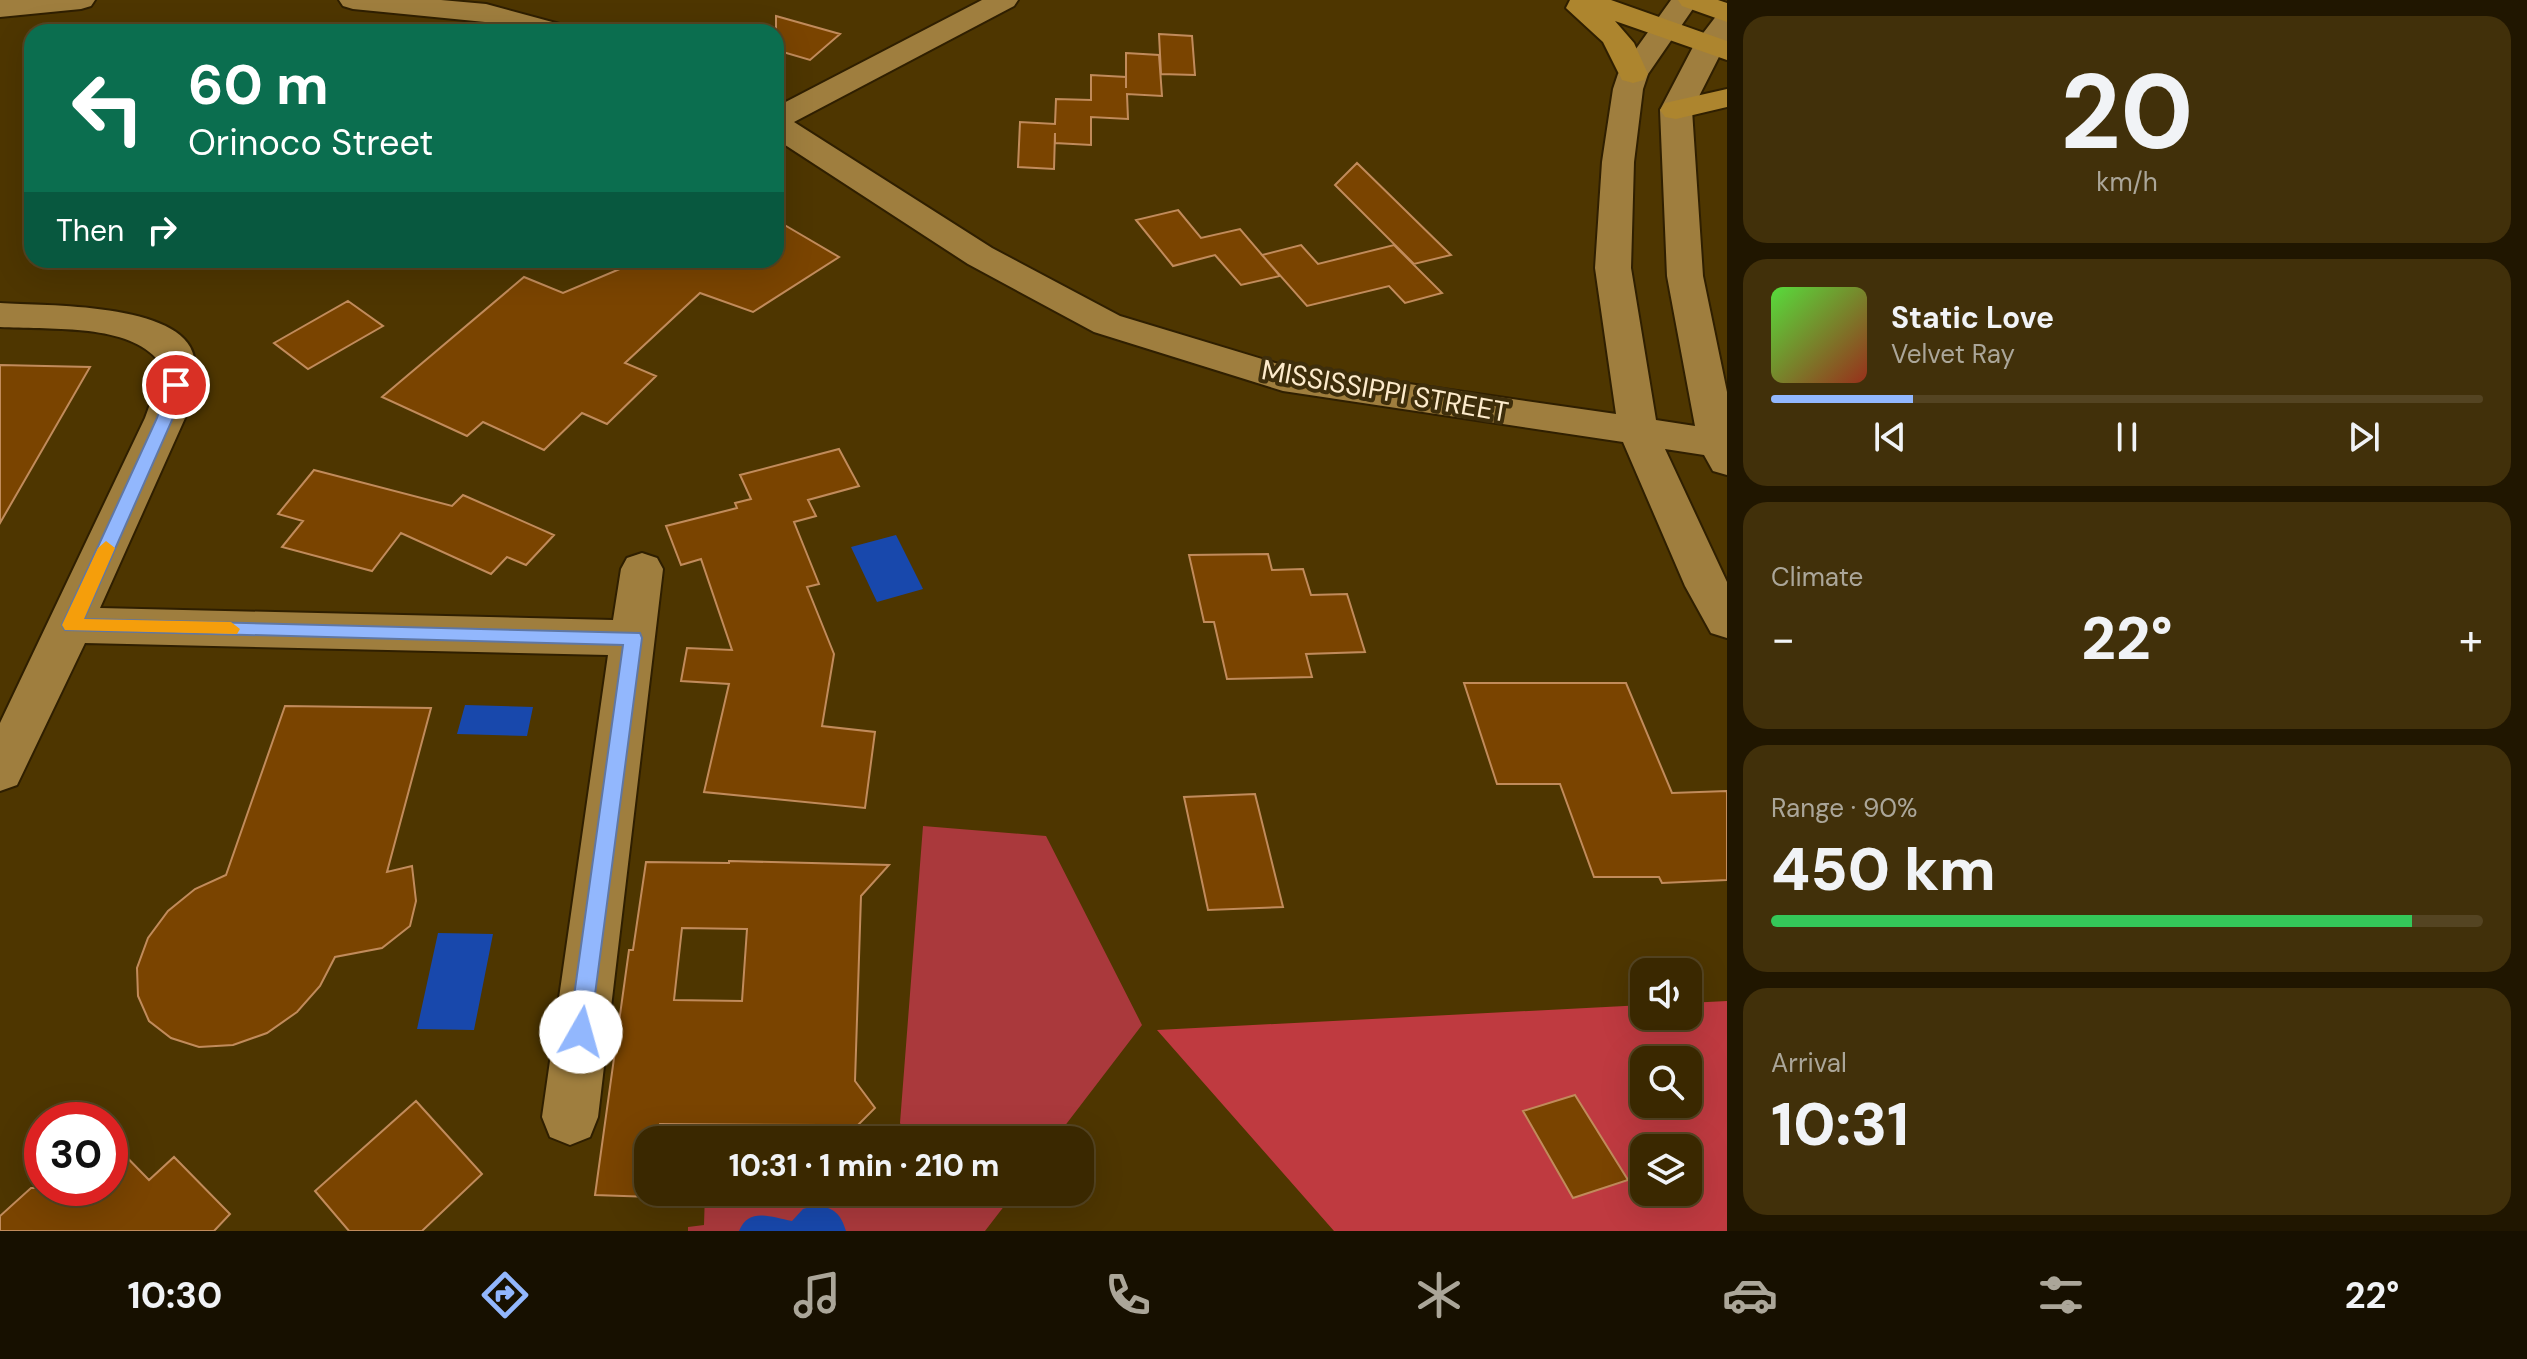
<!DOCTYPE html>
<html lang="en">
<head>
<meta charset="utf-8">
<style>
	body { margin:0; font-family:"DM Sans",sans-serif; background:#41300a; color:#f1f3f6; height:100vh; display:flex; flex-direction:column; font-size:30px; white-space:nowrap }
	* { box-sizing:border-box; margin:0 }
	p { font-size:26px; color:#aba699 }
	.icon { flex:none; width:44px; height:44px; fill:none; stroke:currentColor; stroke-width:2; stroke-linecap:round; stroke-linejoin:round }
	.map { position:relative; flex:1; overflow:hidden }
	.details { display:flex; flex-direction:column; gap:16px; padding:16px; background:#201600; width:800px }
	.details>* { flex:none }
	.top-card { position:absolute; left:24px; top:24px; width:760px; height:244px; border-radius:24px; box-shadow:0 8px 32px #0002,0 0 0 2px #544422; background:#0b6e4f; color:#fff; overflow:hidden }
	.fabs { position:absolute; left:1630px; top:958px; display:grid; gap:16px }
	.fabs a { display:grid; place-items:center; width:72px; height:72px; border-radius:16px; background:#3a2800; box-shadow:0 8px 32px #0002,0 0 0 2px #544422; font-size:40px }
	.speed { position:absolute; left:24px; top:1102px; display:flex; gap:16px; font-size:40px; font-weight:700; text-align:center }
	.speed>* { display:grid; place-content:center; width:104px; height:104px; border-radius:50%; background:#3a2800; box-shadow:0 8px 32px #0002,0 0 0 2px #544422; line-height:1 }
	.speed .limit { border:12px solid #d22; background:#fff; color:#111 }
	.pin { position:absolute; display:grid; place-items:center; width:68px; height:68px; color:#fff; margin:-34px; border:4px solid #fff; border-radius:50%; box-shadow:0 2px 8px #0007 }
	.me { position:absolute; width:88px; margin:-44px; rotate:7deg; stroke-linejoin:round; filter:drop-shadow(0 0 6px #0008) }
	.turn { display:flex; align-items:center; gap:28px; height:168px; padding:0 32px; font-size:36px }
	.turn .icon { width:104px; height:104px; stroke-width:2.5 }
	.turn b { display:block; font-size:56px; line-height:68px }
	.then { display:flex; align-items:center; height:76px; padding:0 32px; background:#0003; gap:16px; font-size:30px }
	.big { font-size:60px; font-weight:800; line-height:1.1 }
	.details .card { flex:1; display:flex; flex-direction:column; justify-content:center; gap:12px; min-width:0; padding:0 28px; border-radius:24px; background:#41300a }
	.details .dial { align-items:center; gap:0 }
	.dial b { font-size:104px; line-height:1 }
	.song { display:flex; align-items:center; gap:24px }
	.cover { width:96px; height:96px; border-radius:12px; background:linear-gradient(135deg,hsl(110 70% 55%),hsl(10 70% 35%)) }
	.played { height:8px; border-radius:4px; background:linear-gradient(90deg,#92b7fd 20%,#544422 20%) }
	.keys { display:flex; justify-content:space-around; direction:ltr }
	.heat { display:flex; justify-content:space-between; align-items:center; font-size:44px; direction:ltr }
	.charge { height:12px; border-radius:6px; background:linear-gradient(90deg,#34c759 90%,#544422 0) }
	.trip { position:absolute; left:634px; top:1126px; width:460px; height:80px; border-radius:24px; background:#3a2800; box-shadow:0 8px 32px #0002,0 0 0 2px #544422; font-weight:800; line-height:80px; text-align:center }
	.dock { display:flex; height:128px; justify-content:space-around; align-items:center; background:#171000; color:#aba699 }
	.dock .icon { width:56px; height:56px }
	.dock .selected { color:#92b7fd }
	.dock b { font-size:36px; color:#f1f3f6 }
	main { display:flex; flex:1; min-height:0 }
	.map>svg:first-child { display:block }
</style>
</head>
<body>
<main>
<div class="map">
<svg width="1727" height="1231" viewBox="0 0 1727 1231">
	<rect width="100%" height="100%" fill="#4e3600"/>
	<path fill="#aa393c" d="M 923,826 L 1046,836 L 1142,1025 L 1054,1140 L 909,1140 L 900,1123 Z
		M 705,1192 L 884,1192 L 894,1205 L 910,1192 L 1015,1192 L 985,1231 L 688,1231 L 688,1227 L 704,1225 Z"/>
	<path fill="#bf3a40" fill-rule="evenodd" d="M 1727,1001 L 1727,1231 L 1334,1231 L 1157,1030 L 1644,1005 L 1644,1016 L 1688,1016 L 1688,1003 ZM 1644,1060 L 1688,1060 L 1688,1104 L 1644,1104 ZM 1644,1148 L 1688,1148 L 1688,1192 L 1644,1192 Z"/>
	<path fill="#1848ac" d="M 896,535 L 923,589 L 877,602 L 851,547 Z
		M 465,705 L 533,707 L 527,736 L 457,734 Z
		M 438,933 L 493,934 L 474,1030 L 417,1029 Z
		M 817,1205 C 834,1208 841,1214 846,1231 L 739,1231 C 749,1207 770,1217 792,1221 L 803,1209 Z"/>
	<path fill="#7a4400" stroke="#c18b5b" stroke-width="2" fill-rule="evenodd" d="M 776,16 L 840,34 L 810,60 L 776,50 Z
		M 1159,34 L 1192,36 L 1195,75 L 1161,74 Z
		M 1126,53 L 1159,55 L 1162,96 L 1127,94 L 1128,119 L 1091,117 L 1091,145 L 1055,143 L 1055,133 L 1054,169 L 1018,167 L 1020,122 L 1055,124 L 1056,99 L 1091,100 L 1091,75 L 1126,77 L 1126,88 Z
		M 1357,163 L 1451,255 L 1414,264 L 1335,185 Z
		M 1178,210 L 1201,238 L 1240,229 L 1280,276 L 1241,285 L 1215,255 L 1173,266 L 1136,220 Z
		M 776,220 L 839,257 L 753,312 L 700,293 L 625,363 L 656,376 L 607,424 L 582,413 L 544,450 L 483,422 L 467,436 L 382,397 L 524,277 L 563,293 L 627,266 L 622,264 L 622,260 L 776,260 Z
		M 1301,245 L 1318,264 L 1394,245 L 1442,293 L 1405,303 L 1389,286 L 1307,306 L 1262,255 Z
		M 348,301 L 383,326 L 308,369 L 274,343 Z
		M 0,365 L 90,367 L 0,523 Z
		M 839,449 L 859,486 L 808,500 L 816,516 L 794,522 L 819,584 L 807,587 L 834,654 L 822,726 L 875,732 L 865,808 L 704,792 L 729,684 L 681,681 L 687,648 L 732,650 L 701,559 L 681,565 L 666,526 L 737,508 L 735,503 L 751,499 L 740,475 Z
		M 314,470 L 452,506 L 463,495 L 554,535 L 526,565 L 507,557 L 491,574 L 401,533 L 372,571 L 282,547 L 303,521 L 278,514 Z
		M 1268,554 L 1272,570 L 1303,569 L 1311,595 L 1347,594 L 1365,652 L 1306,654 L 1312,677 L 1227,679 L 1214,622 L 1204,622 L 1189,555 Z
		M 1464,683 L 1626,683 L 1672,793 L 1727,791 L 1727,880 L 1662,883 L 1659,877 L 1594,877 L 1560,784 L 1497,784 Z
		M 285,706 L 431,708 L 387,872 L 412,866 L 416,901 L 410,926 L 382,948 L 335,957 L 320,986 L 297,1012 L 267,1033 L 233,1045 L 199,1047 L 171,1038 L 149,1021 L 138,996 L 137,968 L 148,938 L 168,911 L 195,889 L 226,875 Z
		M 1255,794 L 1283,907 L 1208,910 L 1184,797 Z
		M 729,861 L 889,865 L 861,896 L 855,1081 L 875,1108 L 843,1140 L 836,1140 L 821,1125 L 660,1124 L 658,1140 L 648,1140 L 648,1192 L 652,1192 L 652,1197 L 595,1195 L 629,950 L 633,950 L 646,862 L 729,863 ZM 682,928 L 747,929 L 742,1001 L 674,1000 Z
		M 1575,1095 L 1628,1180 L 1573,1198 L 1523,1111 Z
		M 416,1101 L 482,1174 L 422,1231 L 349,1231 L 315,1191 Z
		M 110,1140 L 149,1180 L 174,1157 L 230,1214 L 214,1231 L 0,1231 L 0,1216 L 31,1188 L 110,1188 Z"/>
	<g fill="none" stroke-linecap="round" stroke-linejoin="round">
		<defs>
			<path id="minor" d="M 0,0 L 95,0 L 91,6 L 81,9 L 0,17 Z
				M 339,0 L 441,0 L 486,4 L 567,26 L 572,32 L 524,32 L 485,22 L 353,9 L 343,6 Z
				M 982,0 L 1018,0 L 1014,6 L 794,122 L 992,248 L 1120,316 L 1285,366 L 1616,414 L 1595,268 L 1602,162 L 1613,89 L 1618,74 L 1671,0 L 1699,0 L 1648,74 L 1643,89 L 1634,162 L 1631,268 L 1656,420 L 1695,426 L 1667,276 L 1660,110 L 1694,45 L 1717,15 L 1727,12 L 1727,41 L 1692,110 L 1703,276 L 1727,392 L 1727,475 L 1713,471 L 1704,455 L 1665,449 L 1727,582 L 1727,638 L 1711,633 L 1685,586 L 1623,442 L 1283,391 L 1094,332 L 968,264 L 776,139 L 776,107 Z
				M 0,303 C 44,306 183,302 194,357 C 198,379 191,398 185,418 L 100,608 L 613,620 L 621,569 L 627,558 L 642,553 L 657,558 L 663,569 L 598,1117 L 590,1137 L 570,1145 L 550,1137 L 542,1117 L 608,655 L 85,643 L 17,785 L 0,791 L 0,723 L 145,418 L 157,385 L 156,358 C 124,323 46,330 0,327 Z"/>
			<path id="major" d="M 1570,0 L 1611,0 L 1727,41 L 1727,60 L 1615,21 L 1634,43 L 1648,74 L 1644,80 L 1633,83 L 1622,80 L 1603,42 L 1566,8 Z
				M 1678,0 L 1718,0 L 1727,3 L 1727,22 L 1682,6 Z
				M 1727,89 L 1727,107 L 1676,119 L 1665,117 L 1660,110 L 1665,103 Z"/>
		</defs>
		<use href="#minor" stroke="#2f1f00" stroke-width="4"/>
		<use href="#major" stroke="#2f1f00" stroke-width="4"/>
		<use href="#minor" fill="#9f7e3e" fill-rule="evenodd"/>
		<use href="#major" fill="#ad852e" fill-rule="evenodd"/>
	</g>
	<path fill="#92b7fd" stroke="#5f77a4" stroke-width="2" d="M 176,380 L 184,385 L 173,418 L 84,619 L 640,633 L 642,638 L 589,1040 L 581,1043 L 573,1040 L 569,1032 L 623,645 L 65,630 L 62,625 L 157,418 L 168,385 Z"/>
	<path fill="#f59e0b" d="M 106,541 L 115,548 L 84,619 L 231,622 L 240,629 L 237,634 L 65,630 L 62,625 L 98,548 Z"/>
	<g text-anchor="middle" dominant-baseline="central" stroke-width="8" stroke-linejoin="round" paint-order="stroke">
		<g font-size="28" fill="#fdebcc" stroke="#3e2e0b">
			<text transform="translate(1385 391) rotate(10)">MISSISSIPPI STREET</text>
		</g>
	</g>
</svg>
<div class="fabs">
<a><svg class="icon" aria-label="sound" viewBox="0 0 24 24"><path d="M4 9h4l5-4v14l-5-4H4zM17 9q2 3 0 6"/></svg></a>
<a><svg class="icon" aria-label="search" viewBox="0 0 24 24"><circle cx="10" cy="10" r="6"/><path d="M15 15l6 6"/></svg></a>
<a><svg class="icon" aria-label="layers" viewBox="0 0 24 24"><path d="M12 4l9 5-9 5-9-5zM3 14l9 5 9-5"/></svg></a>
</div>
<div class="speed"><div class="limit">30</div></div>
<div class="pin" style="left:176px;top:385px;background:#d93025"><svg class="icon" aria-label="arrive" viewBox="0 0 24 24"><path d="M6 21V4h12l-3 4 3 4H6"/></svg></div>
<svg class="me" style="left:581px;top:1032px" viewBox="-20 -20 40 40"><circle r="19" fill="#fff"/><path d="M0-13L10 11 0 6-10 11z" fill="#92b7fd"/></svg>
<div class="trip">10:31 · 1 min · 210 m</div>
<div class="top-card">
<div class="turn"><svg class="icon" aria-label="left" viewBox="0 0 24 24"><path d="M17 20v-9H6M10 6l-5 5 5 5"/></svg><div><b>60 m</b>Orinoco Street</div></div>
<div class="then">Then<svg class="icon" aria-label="right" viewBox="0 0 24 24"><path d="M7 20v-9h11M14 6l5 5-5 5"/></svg></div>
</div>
</div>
<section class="details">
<div class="card dial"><b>20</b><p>km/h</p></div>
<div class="card">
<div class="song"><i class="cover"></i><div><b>Static Love</b><p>Velvet Ray</p></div></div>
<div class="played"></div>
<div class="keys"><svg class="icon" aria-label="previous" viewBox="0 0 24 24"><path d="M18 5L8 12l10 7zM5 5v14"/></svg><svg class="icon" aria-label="pause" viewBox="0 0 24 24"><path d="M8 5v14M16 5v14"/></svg><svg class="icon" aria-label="next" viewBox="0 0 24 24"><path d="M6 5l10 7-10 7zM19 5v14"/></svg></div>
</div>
<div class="card"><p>Climate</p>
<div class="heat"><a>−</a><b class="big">22°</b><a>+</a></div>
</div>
<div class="card"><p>Range · 90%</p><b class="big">450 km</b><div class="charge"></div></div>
<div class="card"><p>Arrival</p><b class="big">10:31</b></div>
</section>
</main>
<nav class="dock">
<b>10:30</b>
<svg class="icon selected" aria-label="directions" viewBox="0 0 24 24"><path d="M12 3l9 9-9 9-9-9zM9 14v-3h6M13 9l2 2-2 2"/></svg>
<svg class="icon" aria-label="music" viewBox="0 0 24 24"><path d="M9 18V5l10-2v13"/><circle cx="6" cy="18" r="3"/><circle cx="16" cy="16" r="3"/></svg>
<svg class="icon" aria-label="phone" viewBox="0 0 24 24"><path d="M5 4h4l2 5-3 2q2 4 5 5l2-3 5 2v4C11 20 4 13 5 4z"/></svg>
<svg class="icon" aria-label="climate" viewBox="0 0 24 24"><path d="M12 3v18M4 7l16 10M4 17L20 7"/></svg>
<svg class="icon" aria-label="car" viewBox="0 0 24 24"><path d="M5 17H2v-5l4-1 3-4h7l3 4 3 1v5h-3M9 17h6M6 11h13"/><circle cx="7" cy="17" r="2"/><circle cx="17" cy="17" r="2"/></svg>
<svg class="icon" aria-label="filters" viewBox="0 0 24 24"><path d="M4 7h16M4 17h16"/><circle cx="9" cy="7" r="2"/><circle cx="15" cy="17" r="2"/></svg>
<b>22°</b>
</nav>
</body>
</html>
